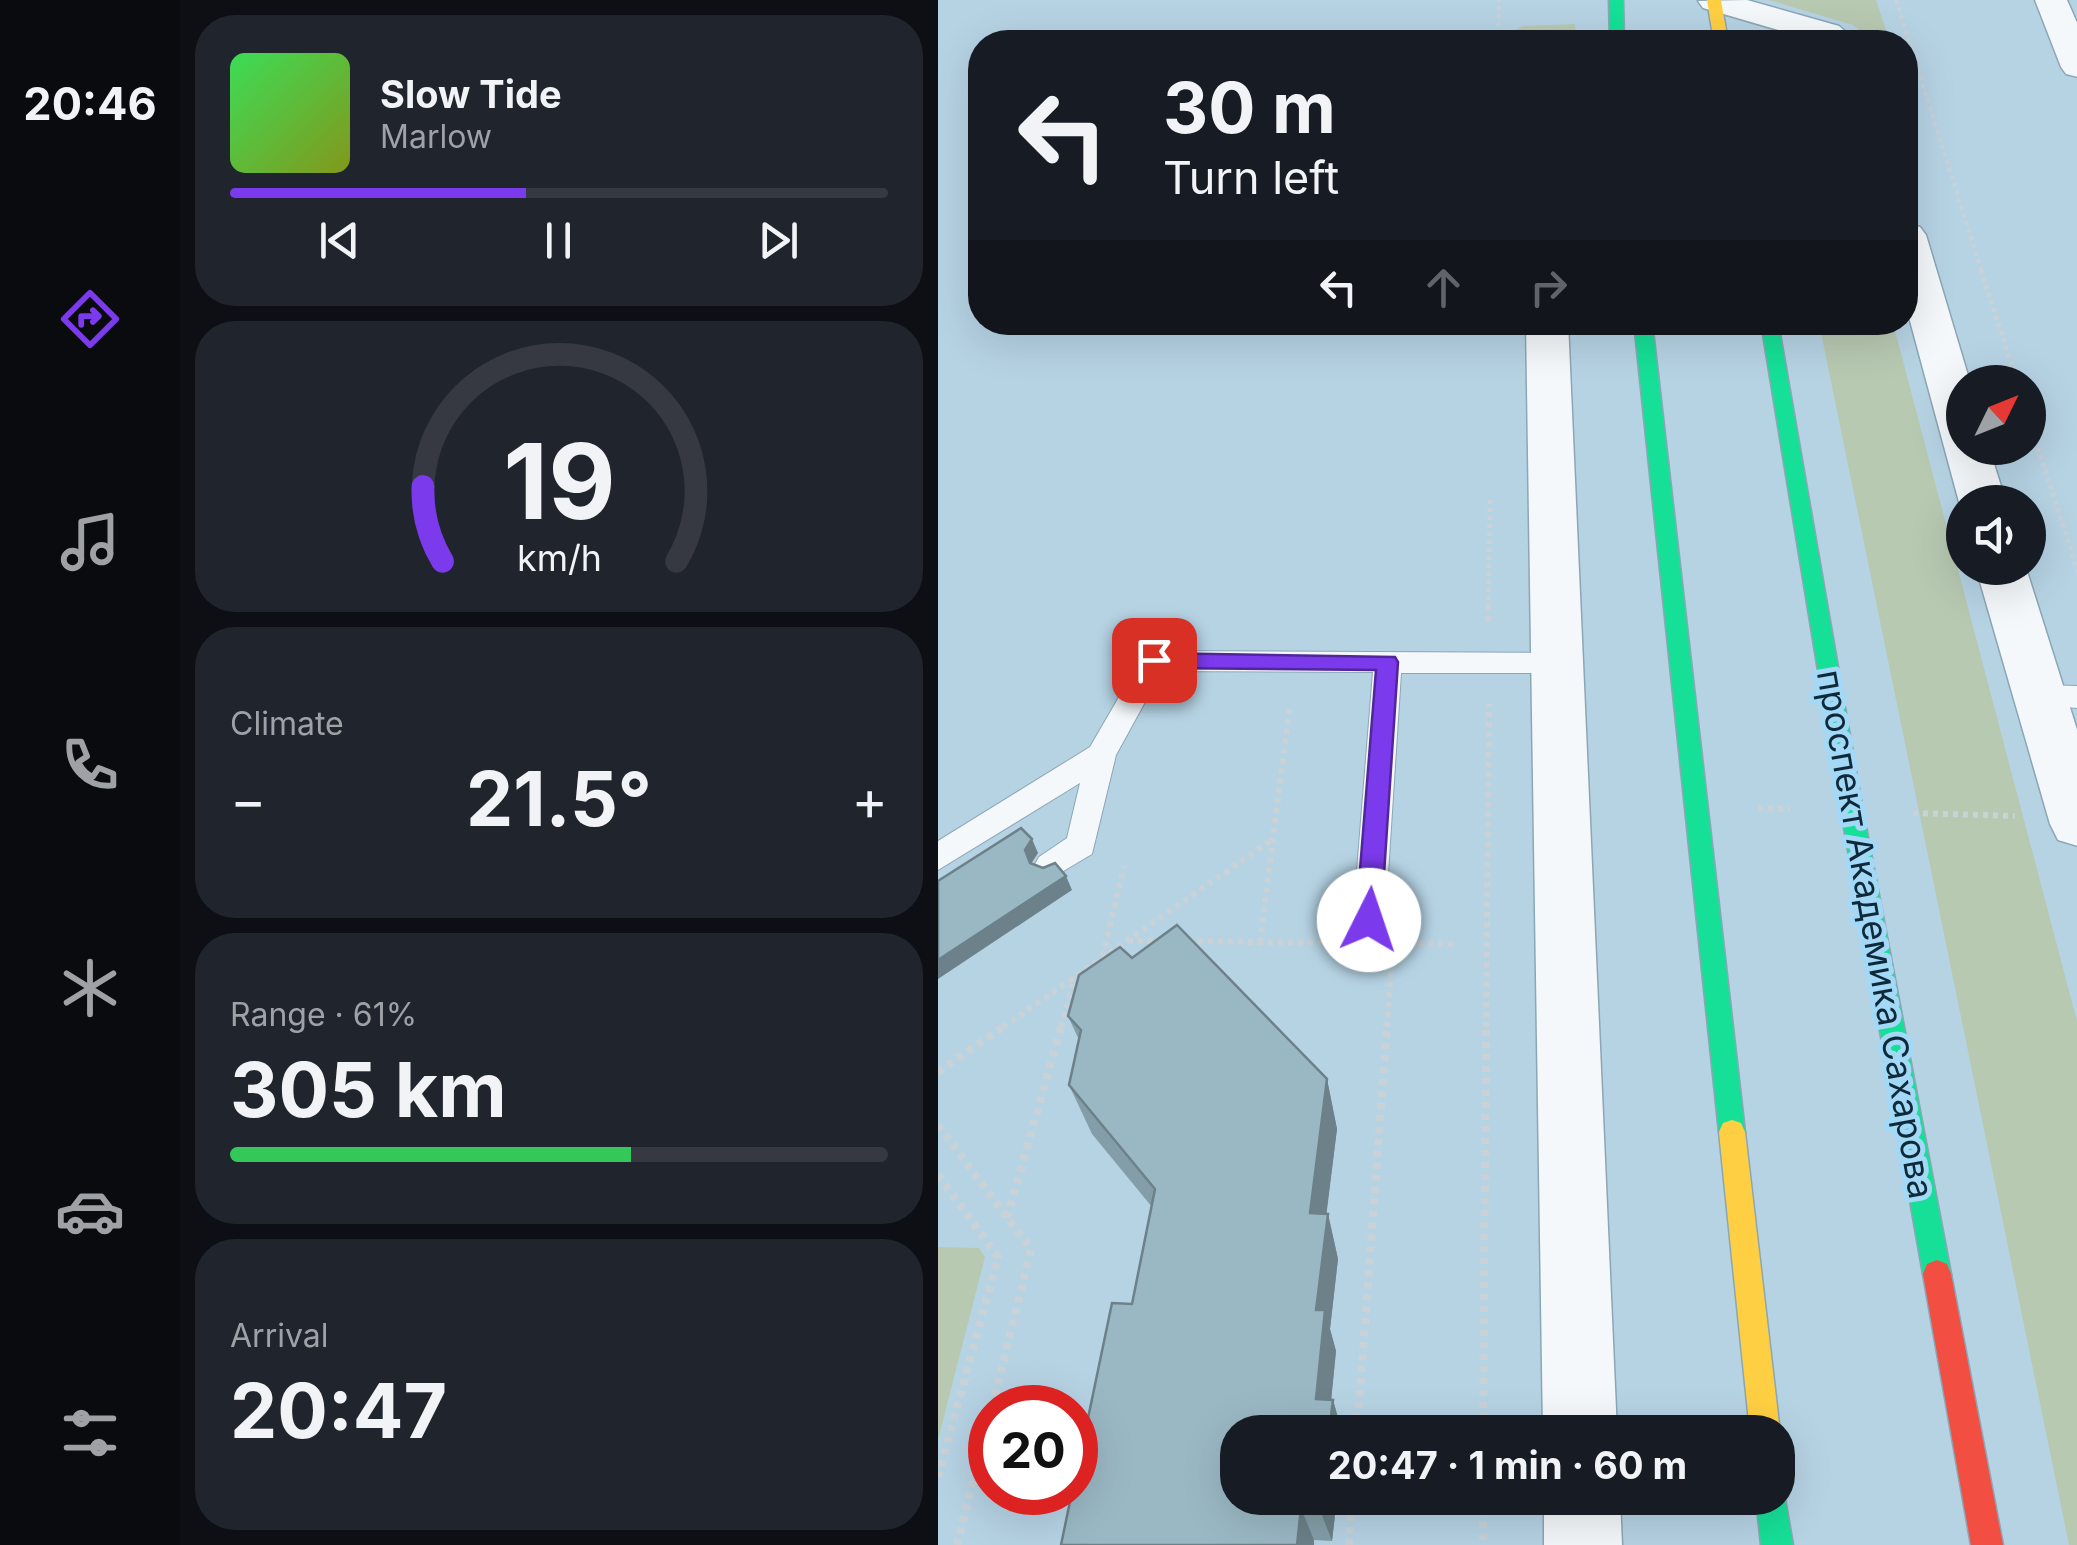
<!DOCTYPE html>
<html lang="en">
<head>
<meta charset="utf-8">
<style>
	body { margin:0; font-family:Inter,sans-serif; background:#20242c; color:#f1f3f6; height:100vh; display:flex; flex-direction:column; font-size:38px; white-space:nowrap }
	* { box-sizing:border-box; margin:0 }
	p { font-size:32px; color:#9ea1a6 }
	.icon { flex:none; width:55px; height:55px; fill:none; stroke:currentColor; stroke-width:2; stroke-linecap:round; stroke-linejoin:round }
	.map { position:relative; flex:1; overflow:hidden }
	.side { display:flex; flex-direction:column; gap:15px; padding:15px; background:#0d0f14; width:758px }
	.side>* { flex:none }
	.hud { position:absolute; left:30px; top:30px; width:950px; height:305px; border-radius:40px; box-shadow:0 10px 40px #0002; background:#171b24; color:#f1f3f6; overflow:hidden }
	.needle { width:65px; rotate:47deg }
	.controls { position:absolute; left:1008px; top:365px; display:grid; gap:20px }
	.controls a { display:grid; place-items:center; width:100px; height:100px; border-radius:50%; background:#171b24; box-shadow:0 10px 40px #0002; font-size:50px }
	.speed { position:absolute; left:30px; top:1385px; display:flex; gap:20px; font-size:50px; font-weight:700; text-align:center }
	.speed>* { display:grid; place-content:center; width:130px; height:130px; border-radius:50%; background:#171b24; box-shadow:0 10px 40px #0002; line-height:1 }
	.speed .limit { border:15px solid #d22; background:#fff; color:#111 }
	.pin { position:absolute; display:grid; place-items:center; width:85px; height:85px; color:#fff; margin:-42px; border-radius:20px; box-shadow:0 5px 15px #0006 }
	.me { position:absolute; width:110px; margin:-55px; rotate:4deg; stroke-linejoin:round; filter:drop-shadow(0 0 8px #0008) }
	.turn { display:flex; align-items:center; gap:35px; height:210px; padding:0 30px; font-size:45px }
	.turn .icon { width:130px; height:130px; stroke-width:2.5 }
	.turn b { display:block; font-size:70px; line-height:85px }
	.lanes { display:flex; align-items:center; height:95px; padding:0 30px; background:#0003; justify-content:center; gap:50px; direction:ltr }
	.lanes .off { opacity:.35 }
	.big { font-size:75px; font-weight:700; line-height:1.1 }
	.side .widget { flex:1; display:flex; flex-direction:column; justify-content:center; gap:15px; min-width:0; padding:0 35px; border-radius:40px; background:#20242c }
	.side .dial { align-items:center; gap:0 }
	.dial svg { height:260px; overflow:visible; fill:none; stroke:#363941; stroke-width:7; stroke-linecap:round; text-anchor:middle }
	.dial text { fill:#f1f3f6; stroke:none }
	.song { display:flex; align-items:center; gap:30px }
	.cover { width:120px; height:120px; border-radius:15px; background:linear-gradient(135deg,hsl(130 70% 55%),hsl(70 70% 35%)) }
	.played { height:10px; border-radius:5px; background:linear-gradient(90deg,#7c3aed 45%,#363941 45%) }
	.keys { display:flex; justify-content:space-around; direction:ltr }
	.heat { display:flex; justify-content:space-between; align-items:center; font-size:55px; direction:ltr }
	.charge { height:15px; border-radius:8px; background:linear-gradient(90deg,#34c759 61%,#363941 0) }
	.trip { position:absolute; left:282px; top:1415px; width:575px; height:100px; border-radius:40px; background:#171b24; box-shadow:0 10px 40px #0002; font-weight:700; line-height:100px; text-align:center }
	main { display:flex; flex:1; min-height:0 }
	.tabs { display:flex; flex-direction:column; width:180px; justify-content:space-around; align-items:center; background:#090b0e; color:#9ea1a6 }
	.tabs .icon { width:70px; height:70px }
	.tabs .active { color:#7c3aed }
	.tabs b { font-size:45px; color:#f1f3f6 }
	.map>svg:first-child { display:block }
</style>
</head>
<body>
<main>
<nav class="tabs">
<b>20:46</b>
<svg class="icon active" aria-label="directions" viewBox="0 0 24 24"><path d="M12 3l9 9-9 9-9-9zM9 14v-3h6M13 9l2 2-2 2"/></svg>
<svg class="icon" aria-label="music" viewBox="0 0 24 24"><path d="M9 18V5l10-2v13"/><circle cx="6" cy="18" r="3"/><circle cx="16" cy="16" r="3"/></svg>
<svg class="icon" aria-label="phone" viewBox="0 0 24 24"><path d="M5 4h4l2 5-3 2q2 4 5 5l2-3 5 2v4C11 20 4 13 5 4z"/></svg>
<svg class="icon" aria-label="climate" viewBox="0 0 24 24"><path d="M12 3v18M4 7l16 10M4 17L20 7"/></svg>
<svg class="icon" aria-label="car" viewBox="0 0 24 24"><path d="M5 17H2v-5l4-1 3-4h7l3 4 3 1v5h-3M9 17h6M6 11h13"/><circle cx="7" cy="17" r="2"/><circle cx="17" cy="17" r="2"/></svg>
<svg class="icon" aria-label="filters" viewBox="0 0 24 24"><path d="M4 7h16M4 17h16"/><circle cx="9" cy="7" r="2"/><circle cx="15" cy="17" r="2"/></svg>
</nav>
<section class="side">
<div class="widget">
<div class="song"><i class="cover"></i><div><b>Slow Tide</b><p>Marlow</p></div></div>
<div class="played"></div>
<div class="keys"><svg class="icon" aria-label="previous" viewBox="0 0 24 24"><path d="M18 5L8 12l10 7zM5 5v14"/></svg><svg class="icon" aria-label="pause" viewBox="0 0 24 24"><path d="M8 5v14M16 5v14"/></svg><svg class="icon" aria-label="next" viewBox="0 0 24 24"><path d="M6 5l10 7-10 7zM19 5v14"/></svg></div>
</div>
<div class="widget dial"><svg viewBox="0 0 100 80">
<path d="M14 69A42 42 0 1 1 86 69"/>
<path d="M14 69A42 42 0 0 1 8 46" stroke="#7c3aed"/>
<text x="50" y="56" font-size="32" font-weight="700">19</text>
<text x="50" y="72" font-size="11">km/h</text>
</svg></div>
<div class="widget"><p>Climate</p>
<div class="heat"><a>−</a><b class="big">21.5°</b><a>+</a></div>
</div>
<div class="widget"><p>Range · 61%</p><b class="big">305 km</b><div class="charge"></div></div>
<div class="widget"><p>Arrival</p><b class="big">20:47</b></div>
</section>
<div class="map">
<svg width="1140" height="1545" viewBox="0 0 1140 1545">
	<rect width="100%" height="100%" fill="#b6d3e4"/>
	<path fill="#b8c9b2" d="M 831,0 L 938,0 L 952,42 L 936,42 L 915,25 Z
		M 637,24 L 638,42 L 570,42 L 570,34 L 585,26 Z
		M 881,323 L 955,323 L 1139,1021 L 1139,1545 L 1131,1545 Z
		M 0,1247 L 41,1248 L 47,1257 L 0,1440 Z"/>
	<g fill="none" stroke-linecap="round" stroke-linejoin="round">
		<defs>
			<path id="lane" d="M 216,651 L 620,653 L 630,656 L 634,663 L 630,670 L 620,673 L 463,673 L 447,920 L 442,930 L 431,934 L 420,930 L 415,920 L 435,672 L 224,671 L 178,755 L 154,854 L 112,879 L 101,875 L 96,866 L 101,857 L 129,838 L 142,783 L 0,870 L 0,841 L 152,747 L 206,654 Z
				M 1100,685 L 1140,686 L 1140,708 L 1090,704 L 1086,696 L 1090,688 Z"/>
			<path id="street" d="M 809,0 L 901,26 L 919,42 L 881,42 L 765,8 L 760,1 Z
				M 1097,0 L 1129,0 L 1140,25 L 1140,77 L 1128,74 L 1123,67 Z
				M 968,223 L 982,227 L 988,235 L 1032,382 L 1025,382 L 1025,448 L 1051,448 L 1068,502 L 1025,502 L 1025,508 L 1021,502 L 968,306 Z
				M 588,322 L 630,322 L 679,1432 L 605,1432 Z
				M 1038,568 L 1088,568 L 1140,733 L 1140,846 L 1120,840 L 1112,824 Z
				M 606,1498 L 682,1498 L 684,1545 L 606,1545 Z"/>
			<path id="fast" d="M 671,0 L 685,0 L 686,42 L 672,42 Z
				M 696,322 L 714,322 L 807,1132 L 803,1141 L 794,1144 L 785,1141 L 781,1132 Z
				M 823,322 L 840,322 L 925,811 L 1013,1274 L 1009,1284 L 999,1288 L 989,1284 L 985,1274 L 903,811 Z
				M 840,1485 L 845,1487 L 855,1545 L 823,1545 L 818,1498 L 840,1498 Z"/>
			<path id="slow" d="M 769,0 L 783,0 L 790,42 L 776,42 Z
				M 794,1120 L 803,1123 L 807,1132 L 842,1432 L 840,1437 L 840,1432 L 812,1432 L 781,1132 L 785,1123 Z"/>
			<path id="jam" d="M 999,1260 L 1009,1264 L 1013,1274 L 1065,1545 L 1033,1545 L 985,1274 L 989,1264 Z"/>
		</defs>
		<use href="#lane" stroke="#8ca6b5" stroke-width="2"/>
		<use href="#street" stroke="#8ca6b5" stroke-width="3"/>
		<use href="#fast" stroke="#8ca6b5" stroke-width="3"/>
		<use href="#slow" stroke="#8ca6b5" stroke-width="3"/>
		<use href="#jam" stroke="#8ca6b5" stroke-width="3"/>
		<path stroke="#c9d2d7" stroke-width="4" stroke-dasharray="4 4" stroke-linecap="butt" d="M 958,0 L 1044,272
			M 560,42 L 561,0"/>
		<path stroke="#c9d2d7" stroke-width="5" stroke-dasharray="4 4" stroke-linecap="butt" d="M 1043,270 L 1079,382
			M 1090,417 L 1140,572
			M 550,608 L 552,499"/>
		<path stroke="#c9d2d7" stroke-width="6" stroke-dasharray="5 5" stroke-linecap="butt" d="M 550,621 L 550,606
			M 820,808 L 852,809
			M 975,813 L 1077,816
			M 190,941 L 222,941
			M 250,941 L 387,943
			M 322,942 L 352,704
			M 470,943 L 519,944
			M 165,956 L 186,866
			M 65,1027 L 335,839
			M 123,1027 L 137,977
			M 449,1027 L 454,959
			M 548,1027 L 551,704"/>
		<path stroke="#c9d2d7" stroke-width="8" stroke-dasharray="6 6" stroke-linecap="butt" d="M 0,1072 L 69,1024
			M 0,1125 L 93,1249 L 54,1408
			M 0,1175 L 60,1257 L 0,1478
			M 69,1218 L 124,1024
			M 419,1432 L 449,1024
			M 545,1432 L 548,1024
			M 545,1498 L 545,1545
			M 19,1545 L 52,1412
			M 411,1545 L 414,1498"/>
		<use href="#lane" fill="#f4f8fb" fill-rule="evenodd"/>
		<use href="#street" fill="#f4f8fb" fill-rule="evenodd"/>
		<use href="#fast" fill="#16e098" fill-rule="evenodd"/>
		<use href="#slow" fill="#ffcf43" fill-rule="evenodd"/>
		<use href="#jam" fill="#f24e42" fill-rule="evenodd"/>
	</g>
	<path fill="#849ea9" d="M 239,925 L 389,1079 L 399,1129 L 388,1214 L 390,1214 L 400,1259 L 392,1329 L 398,1351 L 393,1400 L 395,1400 L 404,1432 L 300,1432 L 300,1498 L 399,1498 L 394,1541 L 376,1540 L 376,1545 L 123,1545 L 134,1492 L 138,1492 L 138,1476 L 174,1303 L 194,1304 L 214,1207 L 154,1134 L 131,1085 L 141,1040 L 130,1016 L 141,975 L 182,947 L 194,958 Z"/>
	<path fill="#6c8189" d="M 94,839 L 100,853 L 93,864 L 87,850 Z
		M 128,876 L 134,890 L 0,979 L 0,960 Z
		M 389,1079 L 399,1129 L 383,1258 L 372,1213 Z
		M 390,1214 L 400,1259 L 392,1329 L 398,1351 L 390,1432 L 378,1399 L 378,1310 Z
		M 395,1400 L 404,1432 L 391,1432 Z
		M 384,1498 L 399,1498 L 394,1541 L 382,1510 Z
		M 363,1508 L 376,1540 L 376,1545 L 359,1545 Z"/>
	<path fill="#9ab8c4" stroke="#6c8189" stroke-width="2.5" d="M 83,828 L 94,839 L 87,850 L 92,863 L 105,868 L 117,863 L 128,876 L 0,960 L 0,881 Z
		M 239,925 L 389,1079 L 372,1213 L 390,1214 L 378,1310 L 387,1310 L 378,1399 L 395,1400 L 391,1432 L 300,1432 L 300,1498 L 384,1498 L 382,1510 L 363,1508 L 359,1545 L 123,1545 L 134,1492 L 138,1492 L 138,1476 L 174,1303 L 194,1304 L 217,1189 L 131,1085 L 143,1030 L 130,1016 L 141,975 L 182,947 L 194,958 Z"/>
	<path fill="#7c3aed" stroke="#51269a" stroke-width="2.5" d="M 216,653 L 457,657 L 460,662 L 443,920 L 439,927 L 431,930 L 422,927 L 418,920 L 438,670 L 216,668 L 206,660 Z"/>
	<g text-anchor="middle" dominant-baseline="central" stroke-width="10" stroke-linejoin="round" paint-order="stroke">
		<g font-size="35" fill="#0e2a39" stroke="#a3d8f7">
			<text transform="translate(938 934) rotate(80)">проспект Академика Сахарова</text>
		</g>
	</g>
</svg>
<div class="controls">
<a><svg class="needle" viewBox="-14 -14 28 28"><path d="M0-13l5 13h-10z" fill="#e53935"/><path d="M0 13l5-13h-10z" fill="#9ea1a6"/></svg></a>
<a><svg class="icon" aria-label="sound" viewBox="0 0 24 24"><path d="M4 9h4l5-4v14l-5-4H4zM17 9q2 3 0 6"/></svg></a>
</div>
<div class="speed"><div class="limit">20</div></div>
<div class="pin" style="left:216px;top:660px;background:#d93025"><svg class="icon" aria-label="arrive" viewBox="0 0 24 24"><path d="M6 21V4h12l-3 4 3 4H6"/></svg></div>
<svg class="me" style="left:431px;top:920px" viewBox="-20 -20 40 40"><circle r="19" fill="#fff"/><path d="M0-13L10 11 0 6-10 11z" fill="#7c3aed"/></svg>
<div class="trip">20:47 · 1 min · 60 m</div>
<div class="hud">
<div class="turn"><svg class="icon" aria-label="left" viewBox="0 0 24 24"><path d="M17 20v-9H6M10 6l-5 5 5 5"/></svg><div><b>30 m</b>Turn left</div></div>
<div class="lanes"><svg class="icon" aria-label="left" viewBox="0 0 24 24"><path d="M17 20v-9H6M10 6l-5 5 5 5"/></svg><svg class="icon off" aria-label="ahead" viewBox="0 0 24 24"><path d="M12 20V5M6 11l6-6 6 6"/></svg><svg class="icon off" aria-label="right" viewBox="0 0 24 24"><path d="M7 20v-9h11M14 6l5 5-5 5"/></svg></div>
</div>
</div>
</main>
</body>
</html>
